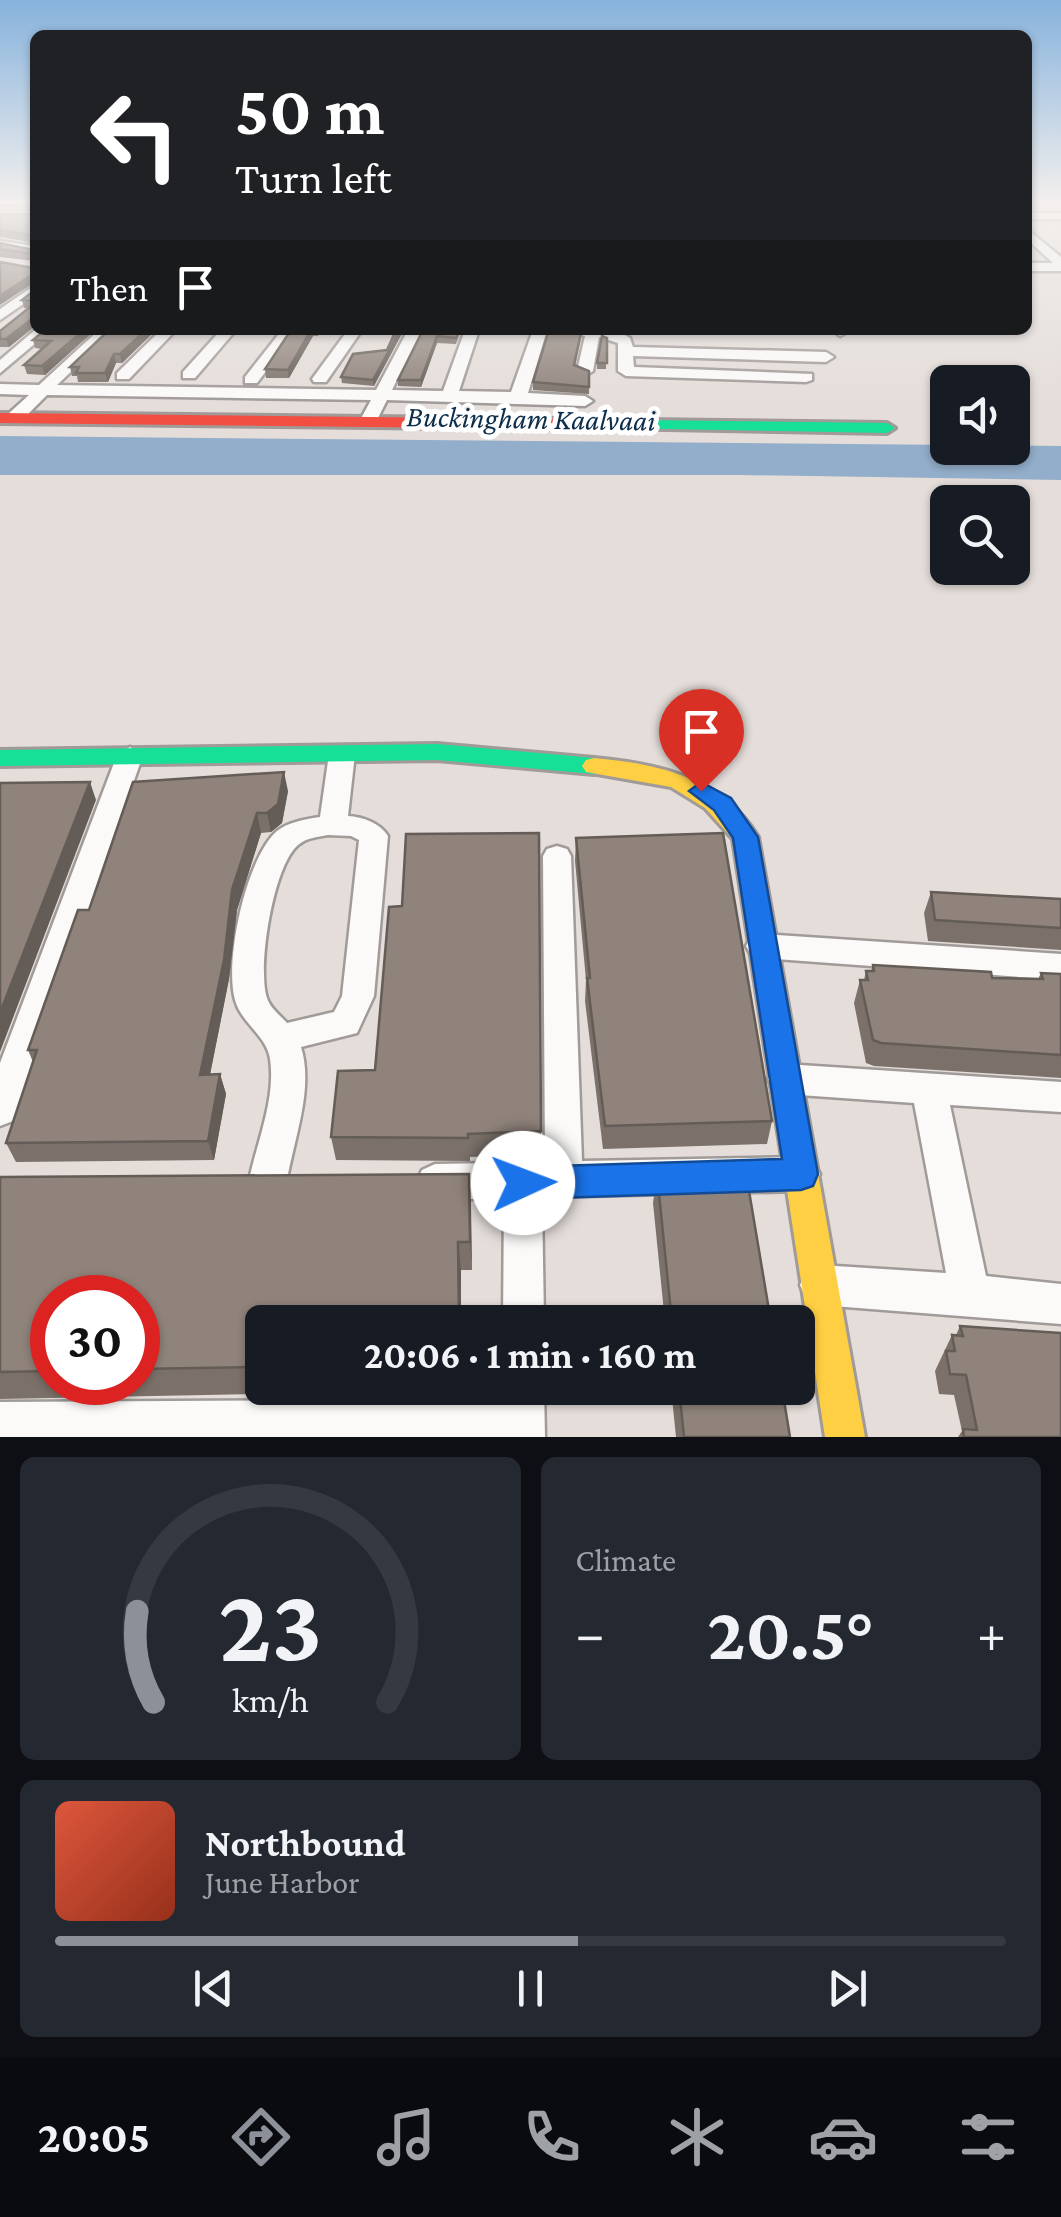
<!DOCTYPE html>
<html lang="en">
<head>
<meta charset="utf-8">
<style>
	body { margin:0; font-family:"Crimson Pro",serif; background:#242831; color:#f1f3f6; height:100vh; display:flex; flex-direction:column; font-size:38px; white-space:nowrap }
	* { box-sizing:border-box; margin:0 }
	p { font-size:32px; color:#9ea1a6 }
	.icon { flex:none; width:55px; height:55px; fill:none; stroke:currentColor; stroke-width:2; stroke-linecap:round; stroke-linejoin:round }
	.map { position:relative; height:1437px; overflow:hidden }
	.details { display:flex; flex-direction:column; gap:20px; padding:20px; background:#0d0f14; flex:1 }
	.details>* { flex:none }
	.top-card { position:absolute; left:30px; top:30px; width:1002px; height:305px; border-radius:15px; box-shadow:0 2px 8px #0004; background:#202124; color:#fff; overflow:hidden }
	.controls { position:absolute; left:930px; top:365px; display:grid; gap:20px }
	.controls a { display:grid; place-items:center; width:100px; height:100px; border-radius:15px; background:#171b24; box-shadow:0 2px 8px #0004; font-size:50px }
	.speed { position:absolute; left:30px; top:1275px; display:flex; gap:20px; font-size:50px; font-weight:700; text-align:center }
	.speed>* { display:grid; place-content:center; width:130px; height:130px; border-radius:50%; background:#171b24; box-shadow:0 2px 8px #0004; line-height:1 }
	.speed .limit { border:15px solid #d22; background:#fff; color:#111 }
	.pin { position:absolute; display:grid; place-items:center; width:85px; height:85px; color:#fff; margin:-102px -42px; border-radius:50% 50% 50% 0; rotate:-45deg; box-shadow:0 0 10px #0007 }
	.pin .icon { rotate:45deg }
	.me { position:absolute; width:110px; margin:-55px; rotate:88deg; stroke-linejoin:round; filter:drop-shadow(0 0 8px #0008) }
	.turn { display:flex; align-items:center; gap:35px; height:210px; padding:0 40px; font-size:45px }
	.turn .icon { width:130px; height:130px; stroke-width:2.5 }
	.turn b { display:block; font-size:70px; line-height:85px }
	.then { display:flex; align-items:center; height:95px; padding:0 40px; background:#0003; gap:20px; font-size:38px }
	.big { font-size:75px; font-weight:700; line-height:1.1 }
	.details .tile { flex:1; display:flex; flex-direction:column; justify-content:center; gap:15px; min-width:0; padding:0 35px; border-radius:15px; background:#242831 }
	.details .dial { align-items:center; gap:0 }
	.dial svg { height:260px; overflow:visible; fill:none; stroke:#363941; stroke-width:7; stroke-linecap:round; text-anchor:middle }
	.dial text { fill:#f1f3f6; stroke:none }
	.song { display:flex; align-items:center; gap:30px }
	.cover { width:120px; height:120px; border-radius:15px; background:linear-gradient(135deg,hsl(10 70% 55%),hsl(10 70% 35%)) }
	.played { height:10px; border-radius:5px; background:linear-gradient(90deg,#8c9099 55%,#363941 55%) }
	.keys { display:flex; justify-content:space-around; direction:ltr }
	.heat { display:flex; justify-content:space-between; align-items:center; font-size:55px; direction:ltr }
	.details .tiles { flex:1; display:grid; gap:20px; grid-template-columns:1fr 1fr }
	.tile:last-child { grid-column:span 2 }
	.trip { position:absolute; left:245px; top:1305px; width:570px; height:100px; border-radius:15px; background:#171b24; box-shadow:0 2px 8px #0004; font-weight:700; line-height:100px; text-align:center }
	.tabs { display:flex; height:160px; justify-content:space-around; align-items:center; background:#090b0e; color:#9ea1a6 }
	.tabs .icon { width:70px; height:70px }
	.tabs .selected { color:#8c9099 }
	.tabs b { font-size:45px; color:#f1f3f6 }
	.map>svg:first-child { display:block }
</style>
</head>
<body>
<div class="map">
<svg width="1061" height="1437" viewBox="0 0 1061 1437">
	<rect width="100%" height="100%" fill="#e4ddd9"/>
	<path fill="#93aeca" d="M 0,436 L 1061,446 L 1061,480 L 739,475 L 0,475 Z"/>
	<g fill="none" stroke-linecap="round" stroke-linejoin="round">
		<defs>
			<path id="street" d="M 0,211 L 35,211 L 35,217 L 0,217 Z
				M 1028,213 L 1061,213 L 1061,219 L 1028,219 Z
				M 1028,230 L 1061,257 L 1061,271 L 1028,271 L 1028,263 L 1053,263 L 1028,240 Z
				M 0,241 L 35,246 L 35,254 L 0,249 Z
				M 35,285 L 35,296 L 0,320 L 0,309 Z
				M 35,330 L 51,330 L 0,373 L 0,360 Z
				M 99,330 L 115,330 L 57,385 L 376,390 L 408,330 L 422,330 L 392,390 L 443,391 L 465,330 L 479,330 L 459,391 L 511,392 L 533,330 L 547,330 L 528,393 L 585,396 L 593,401 L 585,406 L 387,400 L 374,426 L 368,427 L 359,422 L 371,400 L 47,395 L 20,422 L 8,422 L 8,414 L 29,395 L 0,394 L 0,384 L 39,385 Z
				M 161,330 L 176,330 L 129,379 L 117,379 L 117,373 Z
				M 221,330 L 236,330 L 195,378 L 183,378 L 183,372 Z
				M 282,330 L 297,330 L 257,383 L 245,383 L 245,377 Z
				M 348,330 L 362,330 L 326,382 L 314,382 L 312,379 Z
				M 561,330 L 616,330 L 630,338 L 633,347 L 826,352 L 834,357 L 826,362 L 633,356 L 634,367 L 812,374 L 812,380 L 806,382 L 626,376 L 618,371 L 618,343 L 599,337 L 593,371 L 585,376 L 577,371 L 585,336 Z
				M 832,330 L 846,330 L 847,332 L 840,336 Z
				M 342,746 L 355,754 L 348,816 C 363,817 380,823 388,836 L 374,996 L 357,1033 L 301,1047 C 314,1088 294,1139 287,1180 L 281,1192 L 268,1198 L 255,1192 L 249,1180 C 257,1142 276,1098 270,1059 C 267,1036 241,1023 235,1000 C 224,961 246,858 277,831 C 288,822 306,819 320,817 L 329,754 ZM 328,835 L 351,836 L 359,840 L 342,996 L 334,1012 L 287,1023 C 280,1015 270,1008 267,998 C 257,968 273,866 298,845 C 306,838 317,837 328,835 Z
				M 130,747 L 143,755 L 18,1110 L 13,1121 L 0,1126 L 0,1063 L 117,755 Z
				M 557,846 L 567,849 L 571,856 L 582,1161 L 801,1157 L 814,1162 L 820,1174 L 814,1186 L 801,1191 L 542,1197 L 544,1322 L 503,1322 L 504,1198 L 435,1200 L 422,1194 L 416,1182 L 422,1170 L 435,1164 L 545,1162 L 543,856 L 547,849 Z
				M 762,934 L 1061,954 L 1061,980 L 762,958 L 751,955 L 746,946 L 751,937 Z
				M 785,1064 L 1061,1082 L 1061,1112 L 950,1105 L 986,1276 L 1061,1284 L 1061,1324 L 820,1305 L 806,1299 L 800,1285 L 806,1271 L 820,1265 L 946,1273 L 914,1103 L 785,1094 L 773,1090 L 768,1079 L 773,1068 Z
				M 502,1388 L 544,1388 L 545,1437 L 0,1437 L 0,1402 L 501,1399 Z"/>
			<path id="fast" d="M 560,419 L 887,423 L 895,428 L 887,433 L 555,427 L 555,421 Z
				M 437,744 L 594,758 L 606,766 L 594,774 L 437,760 L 0,766 L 0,750 Z"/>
			<path id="slow" d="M 594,758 C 659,764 721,777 758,837 L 865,1437 L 825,1437 L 733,839 L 705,808 L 671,787 L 586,772 L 582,766 L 586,760 Z"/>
			<path id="jam" d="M 0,413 L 560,419 L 568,424 L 560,429 L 0,423 Z"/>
		</defs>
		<use href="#street" stroke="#a09a98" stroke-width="5"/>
		<use href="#fast" stroke="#a09a98" stroke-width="6"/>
		<use href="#slow" stroke="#a09a98" stroke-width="6"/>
		<use href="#jam" stroke="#a09a98" stroke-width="6"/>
		<use href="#street" fill="#fbfaf9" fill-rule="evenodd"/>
		<use href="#fast" fill="#16e098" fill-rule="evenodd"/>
		<use href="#slow" fill="#ffcf43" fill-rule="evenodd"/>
		<use href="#jam" fill="#f24e42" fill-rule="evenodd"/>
	</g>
	<path fill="#7b716a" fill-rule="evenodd" d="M 0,204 L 35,204 L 35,243 L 1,237 L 0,239 L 0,214 L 33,214 L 34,208 L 0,207 Z
		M 0,243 L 33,250 L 35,248 L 35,261 L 0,257 Z
		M 35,290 L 35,326 L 9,347 L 0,347 L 0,331 L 28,308 L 24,308 L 22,300 Z
		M 45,330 L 95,330 L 45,375 L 27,374 L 24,365 L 42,349 L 35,348 L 33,340 Z
		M 109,330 L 156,330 L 122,363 L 116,363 L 108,382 L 78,382 L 77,376 L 72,376 L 70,367 Z
		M 291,330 L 322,330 L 318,336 L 313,336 L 289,378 L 266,378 L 265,369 Z
		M 423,330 L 461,330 L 456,344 L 437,343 L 421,387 L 398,386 L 398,380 Z
		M 607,338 L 606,369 L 597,369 L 597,363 Z
		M 581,339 L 575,366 L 589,371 L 589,394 L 533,390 L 533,382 Z
		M 387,350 L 374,386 L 342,383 L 341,377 Z
		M 288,791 L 282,823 L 271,832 L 261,833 L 237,910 L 229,979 L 210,1075 L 220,1074 L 226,1094 L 214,1160 L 16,1162 L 6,1143 L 33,1062 L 28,1050 L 89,910 Z
		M 576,838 L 772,1121 L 767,1144 L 603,1149 L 585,1001 L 586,980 L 575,861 Z
		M 931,892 L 1061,899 L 1061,950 L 928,941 L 924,913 Z
		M 873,965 L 992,978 L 1038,979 L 1041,973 L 1061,974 L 1061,1078 L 874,1066 L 866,1063 L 854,1003 L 860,980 L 864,980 L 866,971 L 871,971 Z
		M 541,1131 L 541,1154 L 470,1157 L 470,1161 L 336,1160 L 331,1137 Z
		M 469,1174 L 472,1270 L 461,1270 L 461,1322 L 262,1322 L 262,1388 L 461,1388 L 461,1390 L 0,1399 L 0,1177 ZM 52,1298 L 138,1298 L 138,1382 L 52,1382 Z
		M 657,1174 L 771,1322 L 665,1322 L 653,1203 Z
		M 960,1326 L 1061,1437 L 958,1437 L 962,1431 L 954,1395 L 939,1394 L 935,1371 L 952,1335 L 956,1335 Z
		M 671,1388 L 782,1388 L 790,1437 L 676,1437 Z"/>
	<path fill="#645c56" d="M 33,274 L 35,282 L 0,305 L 0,296 Z
		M 33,318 L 35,326 L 9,347 L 6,339 Z
		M 84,330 L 95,330 L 45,375 L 42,366 Z
		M 146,330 L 156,330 L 122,363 L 120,354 Z
		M 311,330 L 313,330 L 313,336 L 289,378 L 288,370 Z
		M 400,330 L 404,330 L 374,386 L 373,380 Z
		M 437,336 L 437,343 L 421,387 L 421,380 Z
		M 114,354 L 116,363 L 108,382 L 105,373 Z
		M 284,772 L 288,791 L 282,823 L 271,832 L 267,813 Z
		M 90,782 L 96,800 L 0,1052 L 0,1013 Z
		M 257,813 L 261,833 L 237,910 L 229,979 L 206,1094 L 200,1075 L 232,890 Z
		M 220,1074 L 226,1094 L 214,1160 L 208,1141 Z
		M 469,1174 L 471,1203 L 472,1270 L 470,1242 Z
		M 458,1242 L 461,1270 L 461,1322 L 459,1322 Z"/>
	<path fill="#8f837b" stroke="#645c56" stroke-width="2.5" d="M 35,206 L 35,236 L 0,230 L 0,214 L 33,214 Z
		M 0,243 L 33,250 L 35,248 L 35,254 L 0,249 Z
		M 0,262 L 33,268 L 35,266 L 35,281 L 33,274 L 0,296 Z
		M 35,290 L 35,301 L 22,300 Z
		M 35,303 L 35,318 L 33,318 L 6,339 L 0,339 L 0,331 Z
		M 45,330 L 84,330 L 42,366 L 24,365 L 51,341 L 33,340 Z
		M 109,330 L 146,330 L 120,354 L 114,354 L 105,373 L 76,373 L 79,367 L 70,367 Z
		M 291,330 L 311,330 L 288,370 L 265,369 Z
		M 396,330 L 400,330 L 373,380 L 341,377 L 353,354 L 387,350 Z
		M 423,330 L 459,330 L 456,338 L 437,336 L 421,380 L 398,380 Z
		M 549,330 L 576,330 L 581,332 L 574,365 L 589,371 L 589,387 L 533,382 Z
		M 602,336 L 607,338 L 607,363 L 597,363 Z
		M 284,772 L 278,804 L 267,813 L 257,813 L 232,890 L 224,960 L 200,1075 L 220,1074 L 208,1141 L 6,1143 L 37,1050 L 28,1050 L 78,910 L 89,910 L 133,782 Z
		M 90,782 L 0,1013 L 0,783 Z
		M 539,833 L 541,1131 L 468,1134 L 468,1138 L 331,1137 L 338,1071 L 375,1070 L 389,907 L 402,906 L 406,834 Z
		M 723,833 L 772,1121 L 605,1126 L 587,978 L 590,978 L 576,838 Z
		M 931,892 L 1061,899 L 1061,928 L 935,920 Z
		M 873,965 L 991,972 L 992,978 L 1043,979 L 1041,973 L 1061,974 L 1061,1055 L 881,1043 L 873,1040 L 860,980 L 868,980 L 866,971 L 874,971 Z
		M 746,1173 L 771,1322 L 672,1322 L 657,1174 Z
		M 469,1174 L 470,1242 L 458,1242 L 459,1322 L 262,1322 L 262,1367 L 138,1369 L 138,1298 L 52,1298 L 52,1371 L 0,1372 L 0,1177 Z
		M 960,1326 L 1061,1333 L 1061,1437 L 964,1437 L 963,1429 L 977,1430 L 966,1375 L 950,1374 L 946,1351 L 955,1351 L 952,1335 L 963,1336 Z
		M 679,1388 L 782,1388 L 790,1437 L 684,1437 Z"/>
	<linearGradient id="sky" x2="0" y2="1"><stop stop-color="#86b2dc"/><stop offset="0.5" stop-color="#f3f0ee"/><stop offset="1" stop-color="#f3f0ee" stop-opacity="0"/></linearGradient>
	<rect width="1061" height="405" fill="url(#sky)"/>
	<path fill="#1a73e8" stroke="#114b97" stroke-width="2.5" d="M 701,782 L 731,798 L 758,837 L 818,1174 L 813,1186 L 801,1190 L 523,1199 L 511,1195 L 506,1183 L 511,1172 L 523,1167 L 782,1159 L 733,838 L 714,810 L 689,791 Z"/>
	<g text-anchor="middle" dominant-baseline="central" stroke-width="10" stroke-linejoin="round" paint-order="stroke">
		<g font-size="30" font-style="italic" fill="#0d2e4a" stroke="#fff">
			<text transform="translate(531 418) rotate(1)">Buckingham Kaalvaai</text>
		</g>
	</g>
</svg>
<div class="controls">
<a><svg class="icon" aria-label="sound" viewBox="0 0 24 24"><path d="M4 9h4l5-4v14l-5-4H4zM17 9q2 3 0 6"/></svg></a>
<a><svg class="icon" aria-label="search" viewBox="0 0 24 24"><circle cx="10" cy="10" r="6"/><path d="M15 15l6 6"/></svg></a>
</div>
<div class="speed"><div class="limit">30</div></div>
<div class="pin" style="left:701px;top:791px;background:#d93025"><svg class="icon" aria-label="arrive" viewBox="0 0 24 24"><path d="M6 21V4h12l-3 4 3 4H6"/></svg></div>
<svg class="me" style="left:523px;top:1183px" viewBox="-20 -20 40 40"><circle r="19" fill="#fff"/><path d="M0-13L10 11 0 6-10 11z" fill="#1a73e8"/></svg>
<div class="trip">20:06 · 1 min · 160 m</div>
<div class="top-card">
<div class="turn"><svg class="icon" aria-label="left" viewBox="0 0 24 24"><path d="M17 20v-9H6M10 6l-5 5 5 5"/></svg><div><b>50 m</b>Turn left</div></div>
<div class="then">Then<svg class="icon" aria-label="arrive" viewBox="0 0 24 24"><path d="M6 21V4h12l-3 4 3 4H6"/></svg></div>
</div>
</div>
<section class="details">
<div class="tiles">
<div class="tile dial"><svg viewBox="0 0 100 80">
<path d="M14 69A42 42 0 1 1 86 69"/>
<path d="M14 69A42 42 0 0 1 9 41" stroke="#8c9099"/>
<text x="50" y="56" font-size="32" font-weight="700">23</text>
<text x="50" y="72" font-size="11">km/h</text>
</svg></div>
<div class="tile"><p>Climate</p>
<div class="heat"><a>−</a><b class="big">20.5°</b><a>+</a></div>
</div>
<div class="tile">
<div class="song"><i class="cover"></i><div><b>Northbound</b><p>June Harbor</p></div></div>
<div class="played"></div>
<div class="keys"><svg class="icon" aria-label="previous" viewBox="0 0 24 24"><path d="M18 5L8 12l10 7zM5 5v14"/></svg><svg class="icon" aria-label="pause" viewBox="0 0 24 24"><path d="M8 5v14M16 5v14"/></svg><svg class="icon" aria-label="next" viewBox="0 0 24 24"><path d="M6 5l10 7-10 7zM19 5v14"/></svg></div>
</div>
</div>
</section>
<nav class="tabs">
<b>20:05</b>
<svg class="icon selected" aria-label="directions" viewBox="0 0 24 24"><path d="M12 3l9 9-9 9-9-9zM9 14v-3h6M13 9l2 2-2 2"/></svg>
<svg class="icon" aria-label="music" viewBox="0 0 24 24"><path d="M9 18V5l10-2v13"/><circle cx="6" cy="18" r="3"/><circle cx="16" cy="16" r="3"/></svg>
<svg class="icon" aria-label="phone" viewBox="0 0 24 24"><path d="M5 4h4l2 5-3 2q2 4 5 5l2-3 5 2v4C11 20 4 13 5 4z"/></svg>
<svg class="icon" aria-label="climate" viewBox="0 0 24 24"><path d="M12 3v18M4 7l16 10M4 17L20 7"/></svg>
<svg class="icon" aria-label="car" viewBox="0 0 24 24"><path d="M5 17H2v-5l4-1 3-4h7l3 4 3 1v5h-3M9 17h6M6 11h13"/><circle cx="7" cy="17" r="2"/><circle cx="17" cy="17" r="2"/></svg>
<svg class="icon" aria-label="filters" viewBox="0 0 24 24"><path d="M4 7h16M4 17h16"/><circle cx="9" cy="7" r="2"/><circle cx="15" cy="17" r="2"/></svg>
</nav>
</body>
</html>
